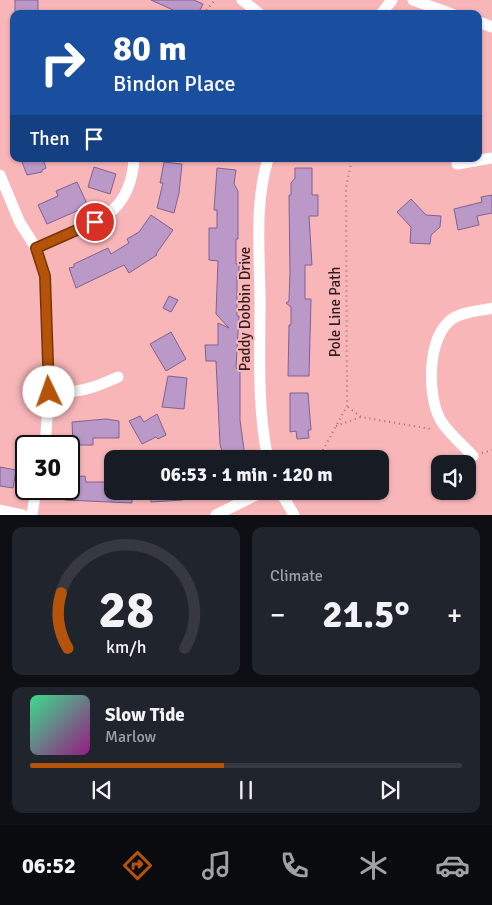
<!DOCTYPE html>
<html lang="en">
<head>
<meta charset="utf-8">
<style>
	body { margin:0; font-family:Signika,sans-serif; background:#20242c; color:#f1f3f6; height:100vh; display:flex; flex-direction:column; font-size:19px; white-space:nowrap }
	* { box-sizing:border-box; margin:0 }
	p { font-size:16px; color:#9ea1a6 }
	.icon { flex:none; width:28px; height:28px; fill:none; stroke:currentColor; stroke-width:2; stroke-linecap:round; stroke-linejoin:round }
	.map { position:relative; height:515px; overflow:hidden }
	.sheet { display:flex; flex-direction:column; gap:12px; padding:12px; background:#0d0f14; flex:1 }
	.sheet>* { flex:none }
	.top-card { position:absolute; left:10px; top:10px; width:472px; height:152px; border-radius:10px; box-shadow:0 1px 4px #0004; background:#1a4fa0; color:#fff; overflow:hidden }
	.tools { position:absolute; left:431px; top:455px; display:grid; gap:10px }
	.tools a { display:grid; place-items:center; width:45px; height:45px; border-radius:10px; background:#171b24; box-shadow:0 1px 4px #0004; font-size:25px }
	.speed { position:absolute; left:15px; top:435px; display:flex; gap:10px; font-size:25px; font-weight:700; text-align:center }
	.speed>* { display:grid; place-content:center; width:65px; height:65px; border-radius:50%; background:#171b24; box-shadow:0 1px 4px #0004; line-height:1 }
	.speed .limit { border:2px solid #111; border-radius:8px; background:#fff; color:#111 }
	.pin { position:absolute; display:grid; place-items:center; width:42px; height:42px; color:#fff; margin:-21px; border:2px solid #fff; border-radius:50%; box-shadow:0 1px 5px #0007 }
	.me { position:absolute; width:55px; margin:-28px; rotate:357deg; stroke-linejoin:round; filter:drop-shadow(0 0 4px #0008) }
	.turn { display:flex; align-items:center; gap:18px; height:105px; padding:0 20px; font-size:22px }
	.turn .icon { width:65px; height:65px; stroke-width:2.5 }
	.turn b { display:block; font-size:35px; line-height:42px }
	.then { display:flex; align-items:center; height:48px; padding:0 20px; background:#0003; gap:10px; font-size:19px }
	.big { font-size:38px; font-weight:700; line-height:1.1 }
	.sheet .card { flex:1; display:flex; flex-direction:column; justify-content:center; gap:8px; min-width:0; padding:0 18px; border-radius:10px; background:#20242c }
	.sheet .dial { align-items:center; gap:0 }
	.dial svg { height:130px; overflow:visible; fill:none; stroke:#363941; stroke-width:7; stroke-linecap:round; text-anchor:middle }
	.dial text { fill:#f1f3f6; stroke:none }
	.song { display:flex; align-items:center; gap:15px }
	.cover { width:60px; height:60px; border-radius:8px; background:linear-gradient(135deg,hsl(150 70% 55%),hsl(310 70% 35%)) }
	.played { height:5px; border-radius:2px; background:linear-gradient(90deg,#b45309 45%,#363941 45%) }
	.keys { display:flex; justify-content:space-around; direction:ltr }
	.heat { display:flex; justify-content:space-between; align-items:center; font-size:28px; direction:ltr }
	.sheet .tiles { flex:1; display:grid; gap:12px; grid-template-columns:1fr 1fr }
	.card:last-child { grid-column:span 2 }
	.trip { position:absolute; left:104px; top:450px; width:285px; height:50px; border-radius:10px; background:#171b24; box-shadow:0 1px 4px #0004; font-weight:700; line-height:50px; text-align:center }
	.tab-bar { display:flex; height:80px; justify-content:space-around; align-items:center; background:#090b0e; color:#9ea1a6 }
	.tab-bar .icon { width:35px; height:35px }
	.tab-bar .on { color:#b45309 }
	.tab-bar b { font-size:22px; color:#f1f3f6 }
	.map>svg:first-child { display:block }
</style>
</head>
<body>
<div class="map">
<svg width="492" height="515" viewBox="0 0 492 515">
	<rect width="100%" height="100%" fill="#f8b6b9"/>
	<path fill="#ba99c9" stroke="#81618e" d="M 15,0 L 38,0 L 38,14 L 15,14 Z
		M 151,0 L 194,0 L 203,4 L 198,14 L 182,14 Z
		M 31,159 L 43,159 L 46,168 L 42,170 L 42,172 L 27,175 L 22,162 Z
		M 164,162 L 182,164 L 179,193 L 174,213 L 157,208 L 163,183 L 160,183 Z
		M 94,167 L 116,174 L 110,194 L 88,187 Z
		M 217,168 L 236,170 L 234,184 L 238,191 L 238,239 L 236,239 L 236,264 L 239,264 L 239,275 L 237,276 L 237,316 L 239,316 L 236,368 L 240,372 L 240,420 L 245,457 L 239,459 L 224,459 L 220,444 L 216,361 L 206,361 L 205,345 L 218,345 L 218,323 L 229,328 L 216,314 L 218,261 L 209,260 L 209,228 L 217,228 L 217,210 L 214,210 Z
		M 295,168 L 312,168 L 312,195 L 318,195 L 318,216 L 309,216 L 312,265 L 305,265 L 305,299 L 311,299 L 309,376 L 288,376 L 289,325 L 291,325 L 291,307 L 286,303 L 289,301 L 290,272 L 289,195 L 291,195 L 291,183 L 295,178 Z
		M 77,182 L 88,206 L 47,224 L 38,205 L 58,196 L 56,191 Z
		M 492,195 L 492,213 L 477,216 L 479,225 L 458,230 L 454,209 L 482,202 L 481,197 Z
		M 411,199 L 426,215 L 441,216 L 440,227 L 431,235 L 430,244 L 410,243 L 411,227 L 397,212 Z
		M 151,215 L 173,230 L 156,254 L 157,255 L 129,273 L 124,265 L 76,288 L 69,268 L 74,267 L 74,264 L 108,248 L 111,254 L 129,243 L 127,239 L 139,232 Z
		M 169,296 L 178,300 L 171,312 L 163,308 Z
		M 171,332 L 186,359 L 166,371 L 150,344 Z
		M 168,376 L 187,378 L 184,409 L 162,407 Z
		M 290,393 L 308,393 L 311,430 L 308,430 L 309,438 L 297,439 L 296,431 L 290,432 Z
		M 157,414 L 166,435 L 158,439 L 156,437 L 142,444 L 129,421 L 140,416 L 144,422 Z
		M 106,419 L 119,421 L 119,438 L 93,438 L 93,445 L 73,445 L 72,422 Z
		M 0,467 L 16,470 L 13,488 L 0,486 Z
		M 85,476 L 86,482 L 112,482 L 112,491 L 132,491 L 132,503 L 65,500 L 65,489 L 69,489 L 69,477 Z
		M 151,491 L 183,491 L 183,500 L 151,502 Z"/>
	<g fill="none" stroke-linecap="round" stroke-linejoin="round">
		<path stroke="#9f7072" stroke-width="2" stroke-dasharray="1 4" stroke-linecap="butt" d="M 203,14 L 215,0
			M 348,407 L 361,417 L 431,429
			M 336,426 L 361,417
			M 482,453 L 492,450
			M 318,459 L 347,406 L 346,187 L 352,159"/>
		<path stroke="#fff" stroke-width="11" d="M 242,0 L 260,14
			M 413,0 L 452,14
			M 381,14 L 392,0
			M 479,22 L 492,27
			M 457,164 L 492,158
			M 0,175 L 20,223 L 36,248 L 45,276 L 49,392 L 45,446
			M 36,248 C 84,224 130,223 134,159
			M 49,392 C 78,393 92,389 118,377
			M 473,456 C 464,446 446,431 440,419 C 427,395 427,337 452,319 C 462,312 479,311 492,308
			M 268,459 C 257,408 260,355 260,303 C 260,255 254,204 268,159
			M 280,491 L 294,515
			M 0,510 L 23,515
			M 32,515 L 36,489
			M 216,515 L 264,491"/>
	</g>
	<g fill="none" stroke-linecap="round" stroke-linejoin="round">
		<defs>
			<path id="route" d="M 49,392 L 45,276 L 36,248 L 95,222"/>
		</defs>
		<use href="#route" stroke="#753606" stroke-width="12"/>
		<use href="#route" stroke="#b45309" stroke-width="9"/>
	</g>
	<g text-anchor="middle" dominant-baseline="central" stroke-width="4" stroke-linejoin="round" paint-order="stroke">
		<g font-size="15" fill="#341c1d" stroke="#f8b6b9">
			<text transform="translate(245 309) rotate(-90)">Paddy Dobbin Drive</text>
			<text transform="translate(335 312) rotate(-90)">Pole Line Path</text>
		</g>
	</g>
</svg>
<div class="tools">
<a><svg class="icon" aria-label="sound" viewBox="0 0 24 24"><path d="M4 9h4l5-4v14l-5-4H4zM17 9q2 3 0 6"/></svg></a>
</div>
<div class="speed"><div class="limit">30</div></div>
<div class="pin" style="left:95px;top:222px;background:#d93025"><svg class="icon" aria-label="arrive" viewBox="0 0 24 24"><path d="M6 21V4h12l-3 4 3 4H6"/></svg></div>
<svg class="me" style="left:49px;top:392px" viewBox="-20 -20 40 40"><circle r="19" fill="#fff"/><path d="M0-13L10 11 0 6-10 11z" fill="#b45309"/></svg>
<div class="trip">06:53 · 1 min · 120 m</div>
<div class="top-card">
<div class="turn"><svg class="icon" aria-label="right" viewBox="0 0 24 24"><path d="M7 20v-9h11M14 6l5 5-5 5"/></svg><div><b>80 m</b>Bindon Place</div></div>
<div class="then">Then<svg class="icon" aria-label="arrive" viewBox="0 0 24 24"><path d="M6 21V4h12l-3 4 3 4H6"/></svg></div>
</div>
</div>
<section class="sheet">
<div class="tiles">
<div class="card dial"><svg viewBox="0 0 100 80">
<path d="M14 69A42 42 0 1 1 86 69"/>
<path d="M14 69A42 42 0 0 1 10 35" stroke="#b45309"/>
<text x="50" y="56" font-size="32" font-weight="700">28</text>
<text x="50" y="72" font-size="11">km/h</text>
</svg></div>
<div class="card"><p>Climate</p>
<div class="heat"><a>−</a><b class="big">21.5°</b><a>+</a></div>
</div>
<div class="card">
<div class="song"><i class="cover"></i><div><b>Slow Tide</b><p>Marlow</p></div></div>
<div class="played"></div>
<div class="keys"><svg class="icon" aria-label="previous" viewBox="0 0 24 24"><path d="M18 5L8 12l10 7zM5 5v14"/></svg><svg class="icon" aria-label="pause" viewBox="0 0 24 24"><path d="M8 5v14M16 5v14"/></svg><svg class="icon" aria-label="next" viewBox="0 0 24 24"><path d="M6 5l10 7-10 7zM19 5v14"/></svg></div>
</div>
</div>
</section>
<nav class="tab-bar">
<b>06:52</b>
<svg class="icon on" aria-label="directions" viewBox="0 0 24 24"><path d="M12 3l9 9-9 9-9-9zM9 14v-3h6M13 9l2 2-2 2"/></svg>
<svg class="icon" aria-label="music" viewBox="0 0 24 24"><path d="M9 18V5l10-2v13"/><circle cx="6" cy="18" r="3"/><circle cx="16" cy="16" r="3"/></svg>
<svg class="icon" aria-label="phone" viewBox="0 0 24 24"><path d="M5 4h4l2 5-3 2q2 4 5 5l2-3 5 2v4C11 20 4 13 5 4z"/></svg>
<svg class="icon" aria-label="climate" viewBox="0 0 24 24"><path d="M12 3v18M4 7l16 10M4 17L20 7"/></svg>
<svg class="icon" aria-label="car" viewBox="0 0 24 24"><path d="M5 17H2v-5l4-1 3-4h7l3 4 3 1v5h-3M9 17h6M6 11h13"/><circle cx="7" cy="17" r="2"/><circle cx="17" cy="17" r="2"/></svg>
</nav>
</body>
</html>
